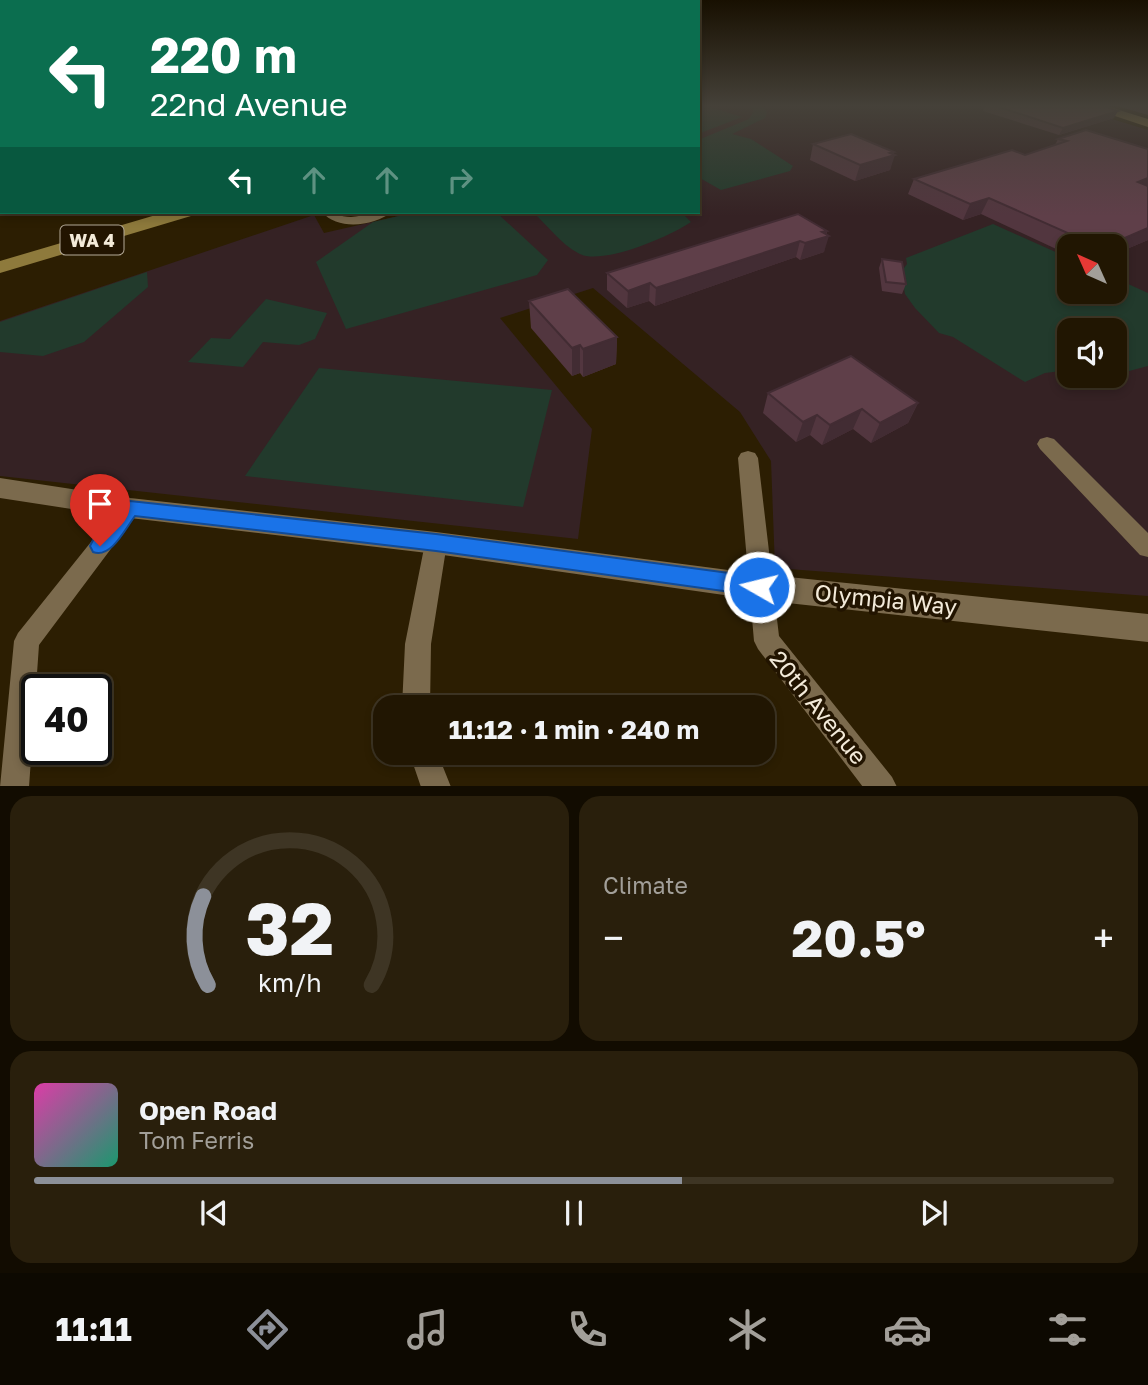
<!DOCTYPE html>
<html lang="en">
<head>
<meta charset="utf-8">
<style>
	body { margin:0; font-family:"Golos Text",sans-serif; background:#291f0c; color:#f1f3f6; height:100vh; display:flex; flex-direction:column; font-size:26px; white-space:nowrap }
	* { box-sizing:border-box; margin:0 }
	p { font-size:23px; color:#a29f99 }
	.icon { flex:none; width:38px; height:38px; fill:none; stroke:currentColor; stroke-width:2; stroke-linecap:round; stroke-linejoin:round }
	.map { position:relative; height:786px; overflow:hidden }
	.sheet { display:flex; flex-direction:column; gap:10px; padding:10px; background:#120c01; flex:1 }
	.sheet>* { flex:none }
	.top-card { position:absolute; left:0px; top:0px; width:700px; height:214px; box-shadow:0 4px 10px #0003,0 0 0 2px #3e3524; background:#0b6e4f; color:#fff; overflow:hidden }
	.needle { width:46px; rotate:315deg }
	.buttons { position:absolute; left:1057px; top:234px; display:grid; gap:14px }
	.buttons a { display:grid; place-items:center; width:70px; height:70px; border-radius:14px; background:#211602; box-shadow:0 4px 10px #0003,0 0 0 2px #3e3524; font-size:35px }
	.speed { position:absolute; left:21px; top:674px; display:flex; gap:14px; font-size:35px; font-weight:700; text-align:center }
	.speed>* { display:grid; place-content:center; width:91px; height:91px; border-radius:50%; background:#211602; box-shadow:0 4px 10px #0003,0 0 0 2px #3e3524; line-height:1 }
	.speed .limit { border:4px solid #111; border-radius:10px; background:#fff; color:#111 }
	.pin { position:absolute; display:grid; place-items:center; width:60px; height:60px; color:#fff; margin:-72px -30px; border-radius:50% 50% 50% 0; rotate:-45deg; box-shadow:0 0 7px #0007 }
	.pin .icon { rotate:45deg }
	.me { position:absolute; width:77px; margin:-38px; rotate:278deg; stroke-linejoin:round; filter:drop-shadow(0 0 5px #0008) }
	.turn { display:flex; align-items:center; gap:24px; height:147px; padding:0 35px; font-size:32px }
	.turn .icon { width:91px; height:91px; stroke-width:2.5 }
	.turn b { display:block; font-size:49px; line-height:60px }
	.lanes { display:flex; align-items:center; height:66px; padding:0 35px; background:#0003; justify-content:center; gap:35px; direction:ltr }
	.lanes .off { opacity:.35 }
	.big { font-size:52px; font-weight:700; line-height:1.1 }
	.sheet .card { flex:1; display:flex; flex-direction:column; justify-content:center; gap:10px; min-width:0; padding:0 24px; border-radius:21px; background:#291f0c }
	.sheet .dial { align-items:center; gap:0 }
	.dial svg { height:182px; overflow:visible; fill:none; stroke:#3e3524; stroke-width:7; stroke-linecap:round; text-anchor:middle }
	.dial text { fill:#f1f3f6; stroke:none }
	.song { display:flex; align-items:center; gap:21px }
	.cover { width:84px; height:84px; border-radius:10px; background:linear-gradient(135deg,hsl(320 70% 55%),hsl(160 70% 35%)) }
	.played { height:7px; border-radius:4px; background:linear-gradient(90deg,#8c9099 60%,#3e3524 60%) }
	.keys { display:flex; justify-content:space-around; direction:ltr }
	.heat { display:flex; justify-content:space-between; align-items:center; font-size:38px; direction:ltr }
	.sheet .tiles { flex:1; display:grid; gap:10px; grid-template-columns:1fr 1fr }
	.card:last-child { grid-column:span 2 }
	.trip { position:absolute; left:373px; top:695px; width:402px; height:70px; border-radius:21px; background:#211602; box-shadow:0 4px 10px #0003,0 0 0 2px #3e3524; font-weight:700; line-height:70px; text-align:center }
	.tabs { display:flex; height:112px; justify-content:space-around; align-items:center; background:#0d0901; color:#a29f99 }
	.tabs .icon { width:49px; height:49px }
	.tabs .current { color:#8c9099 }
	.tabs b { font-size:32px; color:#f1f3f6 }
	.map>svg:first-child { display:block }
</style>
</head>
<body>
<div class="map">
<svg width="1148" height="787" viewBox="0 0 1148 787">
	<rect width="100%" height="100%" fill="#2c1e02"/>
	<path fill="#352224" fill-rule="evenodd" d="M 698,105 L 1066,105 L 1148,130 L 1148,596 L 775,568 L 771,461 L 740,412 L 593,288 L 500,318 L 592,429 L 578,539 L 0,476 L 0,321 L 314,215 L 324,233 L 416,212 L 698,212 ZM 1069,247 L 1115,247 L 1115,292 L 1069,292 ZM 1069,331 L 1115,331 L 1115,376 L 1069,376 Z"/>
	<path fill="#223a2c" d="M 698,105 L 704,105 L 742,117 L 698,134 Z
		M 747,105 C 757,105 763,104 767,113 L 765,118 L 732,134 L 751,139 L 793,166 L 790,171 L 721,190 L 698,177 L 698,140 L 749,119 L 754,111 Z
		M 416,212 L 496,212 L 548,260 L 537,275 L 346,329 L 316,262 L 373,222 Z
		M 533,212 L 681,212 L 691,222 C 671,236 600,267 578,253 C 561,244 547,225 533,212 Z
		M 993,224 L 1069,258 L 1069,292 L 1115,292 L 1115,278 L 1148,293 L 1148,366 L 1118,374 L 1115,372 L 1115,331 L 1069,331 L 1069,370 L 1045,373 L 1025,382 L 953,337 L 939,333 L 915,308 L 905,294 L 901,272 L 907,264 L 906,258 Z
		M 147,272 L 148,287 L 84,342 L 43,356 L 0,352 L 0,322 Z
		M 266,299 L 327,313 L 315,339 L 299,345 L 263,342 L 243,367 L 188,362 L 211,338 L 230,339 Z
		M 319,368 L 552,390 L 523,507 L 245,476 Z"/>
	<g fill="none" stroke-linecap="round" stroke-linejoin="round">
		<path fill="#7b6a4d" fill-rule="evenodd" d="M 322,212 C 333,212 340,217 351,217 C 365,216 377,211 392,212 C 374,226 338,231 322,212 Z
			M 1047,437 L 1054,439 L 1148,533 L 1148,557 L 1140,555 L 1040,449 L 1037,444 L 1040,439 Z
			M 748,451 L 755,453 L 758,458 L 779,636 L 892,777 L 897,787 L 863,787 L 758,649 L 754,641 L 738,458 L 741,453 Z
			M 130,500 L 137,502 L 140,508 L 137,514 L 39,645 L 29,787 L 0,787 L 14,641 L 18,633 L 123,502 Z
			M 436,534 L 444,536 L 447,543 L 431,644 L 430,707 L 402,707 L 405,644 L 425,543 L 428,536 Z
			M 409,752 L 437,752 L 451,787 L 421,787 Z"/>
		<path fill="#7b6a4d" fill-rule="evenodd" d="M 0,478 L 130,498 L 436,532 L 759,574 L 1148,614 L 1148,642 L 759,600 L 436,554 L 130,518 L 0,498 Z"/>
		<path fill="#8e7a3c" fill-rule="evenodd" d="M 1082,105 L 1103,105 L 1148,119 L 1148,127 Z
			M 166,212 L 194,212 L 191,216 L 0,273 L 0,261 Z"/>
	</g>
	<path fill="#52363f" d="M 985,105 L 1101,105 L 1114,118 L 1059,135 L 983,111 Z
		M 1114,105 L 1148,105 L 1148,115 Z
		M 1058,139 L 1148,149 L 1148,240 L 1115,254 L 1115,247 L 1069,247 L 1069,255 L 981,214 L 963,220 L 908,194 L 914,179 L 1025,155 L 1055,145 Z
		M 813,144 L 894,152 L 890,170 L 855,181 L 810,160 Z
		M 827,231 L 824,252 L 800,260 L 796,257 L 655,306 L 649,301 L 627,308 L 607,290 L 607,273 Z
		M 882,259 L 906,284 L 902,294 L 882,291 L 879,268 Z
		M 529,301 L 617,337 L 616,364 L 583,377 L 580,373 L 572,376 L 531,328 Z
		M 768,393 L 918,403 L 908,423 L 871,443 L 853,429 L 822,445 L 810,435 L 796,442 L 763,413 Z"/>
	<path fill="#422c33" d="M 1118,111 L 1114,118 L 1059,135 L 1063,128 Z
		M 894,152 L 892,156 L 895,155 L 890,170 L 855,181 L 860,165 Z
		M 1148,178 L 1148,190 L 1138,182 Z
		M 989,198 L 981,214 L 963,220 L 970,204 Z
		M 1148,228 L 1148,240 L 1115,254 L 1115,247 L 1104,247 Z
		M 827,231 L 825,237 L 829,236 L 824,252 L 800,260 L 805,243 L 822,232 Z
		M 800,241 L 796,257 L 655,306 L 656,288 Z
		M 650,283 L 649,301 L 627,308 L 628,291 Z
		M 617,337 L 616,364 L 583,377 L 583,349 Z
		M 580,345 L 580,373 L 572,376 L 572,348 Z
		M 918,403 L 908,423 L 871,443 L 880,423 Z
		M 862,409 L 853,429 L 822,445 L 830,425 Z
		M 817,415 L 810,435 L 796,442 L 803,422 Z"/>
	<path fill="#5f3f49" stroke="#422c33" stroke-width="2" d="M 993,105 L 1101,105 L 1118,111 L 1063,128 Z
		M 1086,130 L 1148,149 L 1148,178 L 1138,182 L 1148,186 L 1148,228 L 1104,247 L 1099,247 L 989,198 L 970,204 L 914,179 L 1012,150 L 1025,155 L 1067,141 L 1058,139 Z
		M 851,134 L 894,152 L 890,153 L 895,155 L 860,165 L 813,144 Z
		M 798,214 L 827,231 L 822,232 L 829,236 L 805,243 L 800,241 L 656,288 L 650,283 L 628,291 L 607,273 Z
		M 882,259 L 902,262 L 906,284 L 886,282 Z
		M 568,289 L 617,337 L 583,349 L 580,345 L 572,348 L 529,301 Z
		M 851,356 L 918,403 L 880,423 L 862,409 L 830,425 L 817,415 L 803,422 L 768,393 Z"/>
	<linearGradient id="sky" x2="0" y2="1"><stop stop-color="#181001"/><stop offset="0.49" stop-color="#454139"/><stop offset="1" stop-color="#454139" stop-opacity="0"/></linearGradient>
	<rect width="1148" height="216" fill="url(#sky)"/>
	<path fill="#1a73e8" stroke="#114b97" stroke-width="2" d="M 130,501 L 436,534 L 759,577 L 767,580 L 770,587 L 767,593 L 759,596 L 436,551 L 135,516 C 125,529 111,559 93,552 L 90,546 L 93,540 L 123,503 Z"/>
	<g text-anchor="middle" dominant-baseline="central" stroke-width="7" stroke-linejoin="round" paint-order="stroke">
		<rect fill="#221400" stroke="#b4aa98" stroke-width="2" x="60.5" y="225.5" width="63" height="29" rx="5"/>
		<g font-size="18" font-weight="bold" fill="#f3ead9">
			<text x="92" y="240">WA 4</text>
		</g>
		<g font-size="23" fill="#f3ead9" stroke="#221400">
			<text transform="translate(886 599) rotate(6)">Olympia Way</text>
			<text transform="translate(819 707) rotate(51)">20th Avenue</text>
		</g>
	</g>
</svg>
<div class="buttons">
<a><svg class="needle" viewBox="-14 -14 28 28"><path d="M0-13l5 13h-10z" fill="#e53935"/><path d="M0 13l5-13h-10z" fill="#a29f99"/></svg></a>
<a><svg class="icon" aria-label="sound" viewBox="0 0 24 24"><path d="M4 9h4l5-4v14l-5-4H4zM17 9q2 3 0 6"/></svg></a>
</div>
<div class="speed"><div class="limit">40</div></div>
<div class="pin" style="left:100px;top:546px;background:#d93025"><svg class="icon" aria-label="arrive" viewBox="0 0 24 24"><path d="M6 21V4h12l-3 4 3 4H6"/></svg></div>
<svg class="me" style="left:759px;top:587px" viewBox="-20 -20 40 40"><circle r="17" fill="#1a73e8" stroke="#fff" stroke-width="3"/><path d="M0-11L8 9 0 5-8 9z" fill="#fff"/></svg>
<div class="trip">11:12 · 1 min · 240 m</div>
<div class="top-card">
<div class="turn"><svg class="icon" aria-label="left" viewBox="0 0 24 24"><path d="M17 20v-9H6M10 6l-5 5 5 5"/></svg><div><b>220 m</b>22nd Avenue</div></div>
<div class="lanes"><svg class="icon" aria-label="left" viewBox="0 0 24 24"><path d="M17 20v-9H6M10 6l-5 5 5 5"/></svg><svg class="icon off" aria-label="ahead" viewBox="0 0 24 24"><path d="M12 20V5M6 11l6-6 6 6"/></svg><svg class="icon off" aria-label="ahead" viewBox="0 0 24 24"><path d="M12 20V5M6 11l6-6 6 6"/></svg><svg class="icon off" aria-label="right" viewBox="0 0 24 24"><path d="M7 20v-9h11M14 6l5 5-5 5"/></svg></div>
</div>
</div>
<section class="sheet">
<div class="tiles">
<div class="card dial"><svg viewBox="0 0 100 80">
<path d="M14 69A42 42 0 1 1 86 69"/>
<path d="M14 69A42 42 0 0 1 12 30" stroke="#8c9099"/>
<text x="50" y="56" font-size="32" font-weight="700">32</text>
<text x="50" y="72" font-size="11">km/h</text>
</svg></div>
<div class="card"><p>Climate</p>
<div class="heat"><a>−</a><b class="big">20.5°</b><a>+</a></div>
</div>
<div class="card">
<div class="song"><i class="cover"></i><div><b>Open Road</b><p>Tom Ferris</p></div></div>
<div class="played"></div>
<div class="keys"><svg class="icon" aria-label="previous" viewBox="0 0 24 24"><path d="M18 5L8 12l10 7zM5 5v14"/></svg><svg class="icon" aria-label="pause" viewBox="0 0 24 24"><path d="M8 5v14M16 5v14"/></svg><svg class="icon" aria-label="next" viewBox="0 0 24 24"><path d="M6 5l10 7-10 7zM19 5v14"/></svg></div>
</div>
</div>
</section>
<nav class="tabs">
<b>11:11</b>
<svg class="icon current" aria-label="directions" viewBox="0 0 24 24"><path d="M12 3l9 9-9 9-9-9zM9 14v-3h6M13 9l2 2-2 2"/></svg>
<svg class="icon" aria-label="music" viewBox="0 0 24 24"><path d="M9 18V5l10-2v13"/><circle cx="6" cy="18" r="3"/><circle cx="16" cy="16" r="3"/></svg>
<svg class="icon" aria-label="phone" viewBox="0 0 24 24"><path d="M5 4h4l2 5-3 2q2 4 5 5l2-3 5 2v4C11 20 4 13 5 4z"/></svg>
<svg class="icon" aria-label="climate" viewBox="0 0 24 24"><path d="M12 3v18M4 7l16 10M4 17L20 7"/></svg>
<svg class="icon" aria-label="car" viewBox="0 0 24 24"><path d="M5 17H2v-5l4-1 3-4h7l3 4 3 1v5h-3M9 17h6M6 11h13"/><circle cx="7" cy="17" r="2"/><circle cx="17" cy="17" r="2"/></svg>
<svg class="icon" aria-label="filters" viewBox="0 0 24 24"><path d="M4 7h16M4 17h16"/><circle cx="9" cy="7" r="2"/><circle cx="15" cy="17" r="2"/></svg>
</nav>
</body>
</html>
